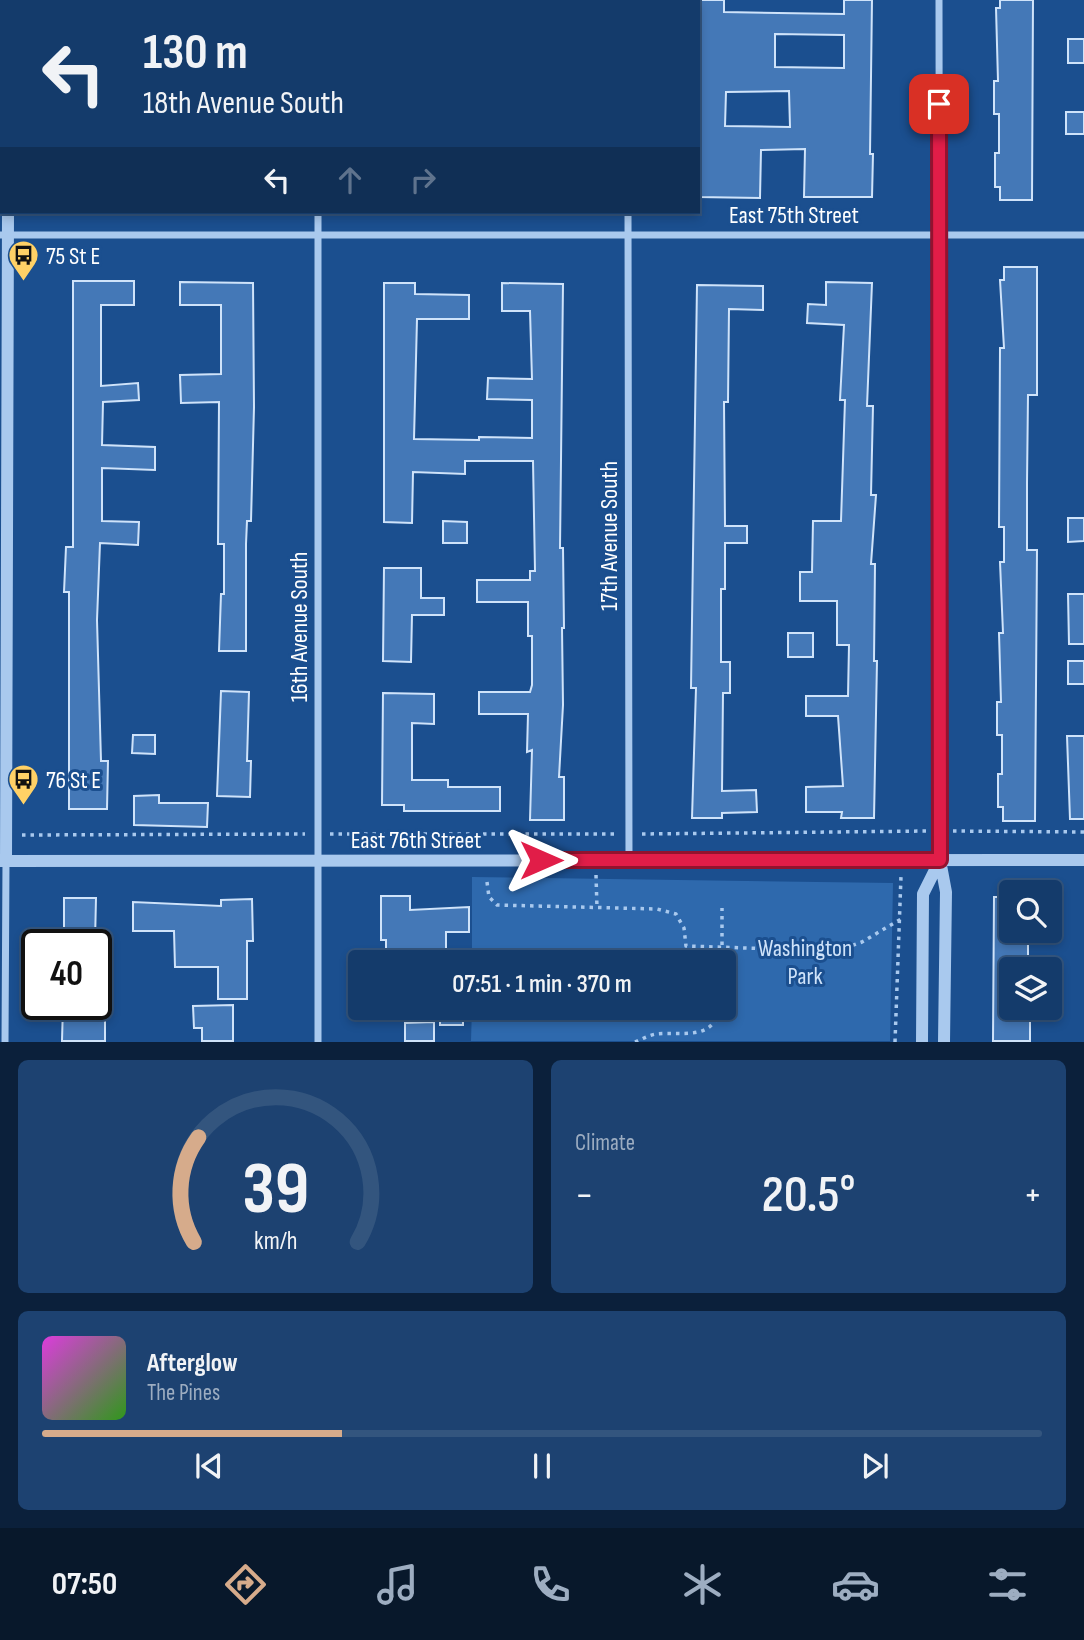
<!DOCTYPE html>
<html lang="en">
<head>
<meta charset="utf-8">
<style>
	body { margin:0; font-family:"Sofia Sans Condensed",sans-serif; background:#1d4271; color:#f1f3f6; height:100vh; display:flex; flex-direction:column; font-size:26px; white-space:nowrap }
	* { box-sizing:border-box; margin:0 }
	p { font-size:23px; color:#9dadc1 }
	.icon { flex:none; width:38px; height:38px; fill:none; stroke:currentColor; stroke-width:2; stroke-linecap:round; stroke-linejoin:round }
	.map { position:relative; height:1042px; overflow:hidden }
	.panel { display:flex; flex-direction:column; gap:18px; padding:18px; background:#0b203b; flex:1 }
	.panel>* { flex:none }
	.guide { position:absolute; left:0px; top:0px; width:700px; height:214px; box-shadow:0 4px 10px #0003,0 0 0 2px #33557e; background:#143b6b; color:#f1f3f6; overflow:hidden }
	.buttons { position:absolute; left:999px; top:880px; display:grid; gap:14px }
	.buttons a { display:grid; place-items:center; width:63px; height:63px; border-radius:7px; background:#143b6b; box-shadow:0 4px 10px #0003,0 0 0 2px #33557e; font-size:35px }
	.speed { position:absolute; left:21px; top:929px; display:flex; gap:14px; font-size:35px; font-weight:700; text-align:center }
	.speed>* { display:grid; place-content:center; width:91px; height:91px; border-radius:50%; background:#143b6b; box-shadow:0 4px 10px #0003,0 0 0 2px #33557e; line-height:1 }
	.speed .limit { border:4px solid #111; border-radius:10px; background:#fff; color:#111 }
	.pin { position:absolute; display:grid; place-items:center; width:60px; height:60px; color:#fff; margin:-30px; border-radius:14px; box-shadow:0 4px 10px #0006 }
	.me { position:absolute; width:77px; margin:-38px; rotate:90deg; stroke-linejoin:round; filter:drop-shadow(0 0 5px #0008) }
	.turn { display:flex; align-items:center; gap:24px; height:147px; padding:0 28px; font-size:32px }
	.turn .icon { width:91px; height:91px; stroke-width:2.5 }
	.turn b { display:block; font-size:49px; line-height:60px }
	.lanes { display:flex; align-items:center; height:66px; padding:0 28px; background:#0003; justify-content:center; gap:35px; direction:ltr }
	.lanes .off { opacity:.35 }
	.big { font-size:52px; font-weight:600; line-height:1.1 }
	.panel .tile { flex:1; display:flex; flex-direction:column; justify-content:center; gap:10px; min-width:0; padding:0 24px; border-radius:10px; background:#1d4271 }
	.panel .dial { align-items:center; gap:0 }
	.dial svg { height:182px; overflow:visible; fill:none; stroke:#33557e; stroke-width:7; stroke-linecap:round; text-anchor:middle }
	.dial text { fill:#f1f3f6; stroke:none }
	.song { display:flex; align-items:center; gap:21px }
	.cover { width:84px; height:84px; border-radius:10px; background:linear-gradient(135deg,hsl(300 70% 55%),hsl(110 70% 35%)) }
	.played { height:7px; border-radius:4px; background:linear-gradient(90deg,#d6ab8b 30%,#33557e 30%) }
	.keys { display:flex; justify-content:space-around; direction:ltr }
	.heat { display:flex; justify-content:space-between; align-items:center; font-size:38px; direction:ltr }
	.panel .tiles { flex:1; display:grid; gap:18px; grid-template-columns:1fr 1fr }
	.tile:last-child { grid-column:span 2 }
	.trip { position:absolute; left:348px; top:950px; width:388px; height:70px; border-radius:7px; background:#143b6b; box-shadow:0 4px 10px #0003,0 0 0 2px #33557e; font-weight:600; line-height:70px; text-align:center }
	.dock { display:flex; height:112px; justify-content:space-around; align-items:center; background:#08182b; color:#9dadc1 }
	.dock .icon { width:49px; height:49px }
	.dock .current { color:#d6ab8b }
	.dock b { font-size:32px; color:#f1f3f6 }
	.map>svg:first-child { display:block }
</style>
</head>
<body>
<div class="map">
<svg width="1084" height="1042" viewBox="0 0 1084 1042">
	<rect width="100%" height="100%" fill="#1b4f8f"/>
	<path fill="#2e69ad" d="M 472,877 L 893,883 L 890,1041 L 471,1041 L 472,1008 L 724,1008 L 724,962 L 472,962 Z"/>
	<path fill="#4478b7" stroke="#cfe3fa" stroke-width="2" fill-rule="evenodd" d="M 698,0 L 724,0 L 724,12 L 844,14 L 844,0 L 872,0 L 870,154 L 873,154 L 872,197 L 804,197 L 805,149 L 761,150 L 760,198 L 698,197 ZM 775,34 L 844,35 L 844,68 L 775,67 ZM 789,91 L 790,127 L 725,126 L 726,92 Z
		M 1000,0 L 1033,0 L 1032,200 L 1000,200 L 1000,187 L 995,187 L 995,153 L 999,153 L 999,114 L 994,114 L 994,81 L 998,81 L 996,8 L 1000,8 Z
		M 1068,39 L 1084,39 L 1084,63 L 1068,63 Z
		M 1066,112 L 1084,112 L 1084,134 L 1066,134 Z
		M 1004,267 L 1037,267 L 1037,395 L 1028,395 L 1027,483 L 1027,550 L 1037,550 L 1035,821 L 1003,821 L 1003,807 L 998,807 L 998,774 L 1002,774 L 1002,735 L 997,735 L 997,702 L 1001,702 L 999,633 L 1003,633 L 1000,562 L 1004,562 L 1004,527 L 999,527 L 1000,348 L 1004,348 L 1000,280 L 1004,280 Z
		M 73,281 L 134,281 L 134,305 L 101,305 L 101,386 L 138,383 L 139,400 L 103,402 L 102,445 L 155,447 L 155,470 L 102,468 L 102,521 L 139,522 L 138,545 L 100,543 L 97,620 L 101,761 L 108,761 L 107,809 L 69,809 L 69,592 L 64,592 L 66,547 L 73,547 Z
		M 180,282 L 253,283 L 254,407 L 251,521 L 247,521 L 246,544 L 246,651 L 219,651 L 221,594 L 224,594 L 224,544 L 218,544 L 219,402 L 181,403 L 180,375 L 221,374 L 221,305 L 180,305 Z
		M 826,282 L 872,283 L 867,406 L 873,406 L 871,495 L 876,495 L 871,564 L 875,564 L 874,661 L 877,661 L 874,818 L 841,818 L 842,812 L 806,812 L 806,787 L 843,786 L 838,716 L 806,716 L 806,696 L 848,696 L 849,645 L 837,645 L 837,601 L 800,601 L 800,572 L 812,572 L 813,521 L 841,521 L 845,400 L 840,400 L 844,325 L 807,323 L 808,304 L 826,305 Z
		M 384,283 L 415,283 L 415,294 L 469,295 L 469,319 L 417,319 L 414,439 L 479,440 L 479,437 L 532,438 L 532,400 L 487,399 L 488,378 L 532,379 L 530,311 L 502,311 L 502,283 L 563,284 L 560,548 L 563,548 L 564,628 L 562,628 L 563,705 L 559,777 L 564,777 L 564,820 L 530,820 L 532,750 L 527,752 L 528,714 L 479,714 L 479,692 L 530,692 L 532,685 L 532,636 L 528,636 L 528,602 L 477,602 L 477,580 L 530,580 L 530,571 L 535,571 L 533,461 L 465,461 L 465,474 L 413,472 L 412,523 L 384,522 Z
		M 697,285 L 763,286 L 763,310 L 729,309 L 728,402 L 724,402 L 725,526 L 747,526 L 747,543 L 725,543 L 725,589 L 721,589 L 721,662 L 730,662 L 730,693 L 723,693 L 722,791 L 756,790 L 757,812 L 722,813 L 722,818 L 692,818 L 696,688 L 691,688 Z
		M 1068,518 L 1084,518 L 1084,541 L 1068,542 Z
		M 443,521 L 467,522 L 467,543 L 443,543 Z
		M 384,568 L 421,568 L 421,598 L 444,598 L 444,615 L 412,615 L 411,662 L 383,661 Z
		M 1068,594 L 1084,594 L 1084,644 L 1069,644 Z
		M 788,633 L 813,633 L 813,657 L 788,657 Z
		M 1068,661 L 1084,661 L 1084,684 L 1068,684 Z
		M 221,691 L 249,692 L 247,761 L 251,761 L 250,797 L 217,796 Z
		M 383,693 L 434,694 L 434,724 L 412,723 L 412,780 L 448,780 L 448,787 L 500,787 L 500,811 L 404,811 L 404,805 L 382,805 Z
		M 133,735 L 155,735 L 155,754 L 132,753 Z
		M 1067,736 L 1084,736 L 1084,819 L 1070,819 Z
		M 159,795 L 159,803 L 208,803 L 207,827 L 134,825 L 134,796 Z
		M 381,896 L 410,896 L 410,910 L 469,907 L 469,932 L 446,932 L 446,962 L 386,962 L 386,940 L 381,940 Z
		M 994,897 L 1012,897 L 1012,931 L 1028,931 L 1028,970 L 1012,970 L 1012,1008 L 1030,1008 L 1030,1041 L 993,1041 Z
		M 64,898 L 96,898 L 95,941 L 64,941 Z
		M 252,899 L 253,941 L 247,941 L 247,999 L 218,999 L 218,967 L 175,967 L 174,931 L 133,931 L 133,902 L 221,906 L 221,900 Z
		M 63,1005 L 97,1006 L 97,1017 L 105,1017 L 105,1041 L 62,1041 Z
		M 233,1005 L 233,1041 L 202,1041 L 202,1028 L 194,1028 L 193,1006 Z
		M 440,1008 L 463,1008 L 463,1025 L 440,1025 Z
		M 434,1022 L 434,1041 L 405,1041 L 405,1023 Z"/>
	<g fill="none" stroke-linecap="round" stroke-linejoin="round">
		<path stroke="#a9c9ee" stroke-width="3.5" stroke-dasharray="3.5 5" stroke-linecap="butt" d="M 953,831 L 1084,832
			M 330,834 L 616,834
			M 642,834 L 928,831
			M 22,835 L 305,834
			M 596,875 L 597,908
			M 487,882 L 489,897 L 497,905 L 657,909 L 676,914 L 684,928 L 686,946 L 837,951 L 862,942 L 901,919
			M 722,962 L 722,908
			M 635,1042 C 642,1039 649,1035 656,1034 C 681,1031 713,1042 720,1008
			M 895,1042 L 901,876"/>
		<path stroke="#a9c9ee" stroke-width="7" d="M 939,0 L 940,860
			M 318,2 L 318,0
			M 628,2 L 628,0
			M 318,212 L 318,1042
			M 628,212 L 629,860
			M 0,235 L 1084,235
			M 5,1042 L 6,861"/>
		<path stroke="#a9c9ee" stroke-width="12" d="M 9,2 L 9,0
			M 940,860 L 946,892 L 944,1042
			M 0,861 L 1084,860
			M 6,861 L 8,212
			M 922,1042 L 923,894 L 940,860"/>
	</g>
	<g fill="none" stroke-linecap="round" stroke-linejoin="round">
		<defs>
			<path id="route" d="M 541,860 L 940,860 L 939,104"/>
		</defs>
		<use href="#route" stroke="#92132f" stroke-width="18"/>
		<use href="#route" stroke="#e11d48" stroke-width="12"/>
	</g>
	<defs>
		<symbol id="bus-pin" viewBox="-11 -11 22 30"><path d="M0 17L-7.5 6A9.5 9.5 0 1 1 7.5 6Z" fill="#ffd166" stroke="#1b4f8f"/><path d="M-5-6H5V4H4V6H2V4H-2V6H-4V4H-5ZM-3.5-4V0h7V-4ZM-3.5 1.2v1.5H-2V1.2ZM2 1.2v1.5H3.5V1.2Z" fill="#111"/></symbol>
	</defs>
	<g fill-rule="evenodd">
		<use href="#bus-pin" x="6" y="238" width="35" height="47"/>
		<use href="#bus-pin" x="6" y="762" width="35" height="47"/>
	</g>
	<g text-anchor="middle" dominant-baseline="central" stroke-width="6" stroke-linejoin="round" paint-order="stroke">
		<g font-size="24" fill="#fff" stroke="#1b4f8f">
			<text x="794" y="215">East 75th Street</text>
			<text transform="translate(609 536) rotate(-90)">17th Avenue South</text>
			<text transform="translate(299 627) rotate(-90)">16th Avenue South</text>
			<text x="416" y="840">East 76th Street</text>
		</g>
		<g font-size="24" fill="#fff" stroke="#1b4f8f" text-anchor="start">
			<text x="46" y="256">75 St E</text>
			<text x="46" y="780">76 St E</text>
		</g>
		<g font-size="24" fill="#cfe3fa" stroke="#1b4f8f">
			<text x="805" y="948">Washington<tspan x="805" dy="28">Park</tspan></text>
		</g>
	</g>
</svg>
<div class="buttons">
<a><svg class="icon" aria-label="search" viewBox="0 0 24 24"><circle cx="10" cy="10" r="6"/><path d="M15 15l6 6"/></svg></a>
<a><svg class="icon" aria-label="layers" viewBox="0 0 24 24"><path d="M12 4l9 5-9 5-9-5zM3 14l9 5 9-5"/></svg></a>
</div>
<div class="speed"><div class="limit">40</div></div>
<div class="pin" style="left:939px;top:104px;background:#d93025"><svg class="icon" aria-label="arrive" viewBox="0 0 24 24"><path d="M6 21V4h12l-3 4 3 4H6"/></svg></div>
<svg class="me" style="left:541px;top:860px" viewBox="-20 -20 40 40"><path d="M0-17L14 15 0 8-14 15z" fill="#e11d48" stroke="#fff" stroke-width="4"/></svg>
<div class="trip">07:51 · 1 min · 370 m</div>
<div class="guide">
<div class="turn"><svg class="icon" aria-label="left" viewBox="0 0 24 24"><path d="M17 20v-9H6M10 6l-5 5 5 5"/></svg><div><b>130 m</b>18th Avenue South</div></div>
<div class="lanes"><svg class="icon" aria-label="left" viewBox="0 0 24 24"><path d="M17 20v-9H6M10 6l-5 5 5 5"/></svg><svg class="icon off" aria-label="ahead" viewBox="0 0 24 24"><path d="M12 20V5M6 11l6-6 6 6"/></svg><svg class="icon off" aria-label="right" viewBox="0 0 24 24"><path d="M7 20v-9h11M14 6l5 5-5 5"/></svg></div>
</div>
</div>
<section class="panel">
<div class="tiles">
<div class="tile dial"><svg viewBox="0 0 100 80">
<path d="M14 69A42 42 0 1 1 86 69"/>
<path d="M14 69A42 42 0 0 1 16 23" stroke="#d6ab8b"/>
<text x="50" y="56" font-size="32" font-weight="700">39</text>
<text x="50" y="72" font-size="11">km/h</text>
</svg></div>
<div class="tile"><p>Climate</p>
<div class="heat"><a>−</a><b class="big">20.5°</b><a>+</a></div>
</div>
<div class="tile">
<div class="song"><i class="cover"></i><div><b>Afterglow</b><p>The Pines</p></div></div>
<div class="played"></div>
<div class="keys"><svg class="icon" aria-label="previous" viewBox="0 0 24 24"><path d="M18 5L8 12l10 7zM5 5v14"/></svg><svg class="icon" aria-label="pause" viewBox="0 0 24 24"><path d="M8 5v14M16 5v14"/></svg><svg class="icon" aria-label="next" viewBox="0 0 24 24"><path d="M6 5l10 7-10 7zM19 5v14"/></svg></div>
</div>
</div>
</section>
<nav class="dock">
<b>07:50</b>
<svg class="icon current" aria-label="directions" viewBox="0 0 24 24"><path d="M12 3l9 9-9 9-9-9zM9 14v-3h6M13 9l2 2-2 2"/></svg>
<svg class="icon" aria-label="music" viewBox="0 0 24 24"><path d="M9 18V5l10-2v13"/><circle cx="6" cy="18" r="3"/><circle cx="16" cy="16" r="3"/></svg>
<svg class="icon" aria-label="phone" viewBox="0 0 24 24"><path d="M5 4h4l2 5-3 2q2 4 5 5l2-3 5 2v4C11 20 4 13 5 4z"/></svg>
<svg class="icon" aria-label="climate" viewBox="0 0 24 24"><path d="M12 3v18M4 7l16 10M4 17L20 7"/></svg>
<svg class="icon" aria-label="car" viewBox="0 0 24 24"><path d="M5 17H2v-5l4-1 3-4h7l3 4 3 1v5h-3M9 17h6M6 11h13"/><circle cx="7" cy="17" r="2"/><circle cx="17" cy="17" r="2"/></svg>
<svg class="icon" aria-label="filters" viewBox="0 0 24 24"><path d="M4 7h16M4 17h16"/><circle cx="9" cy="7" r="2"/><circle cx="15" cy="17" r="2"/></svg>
</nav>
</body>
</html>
